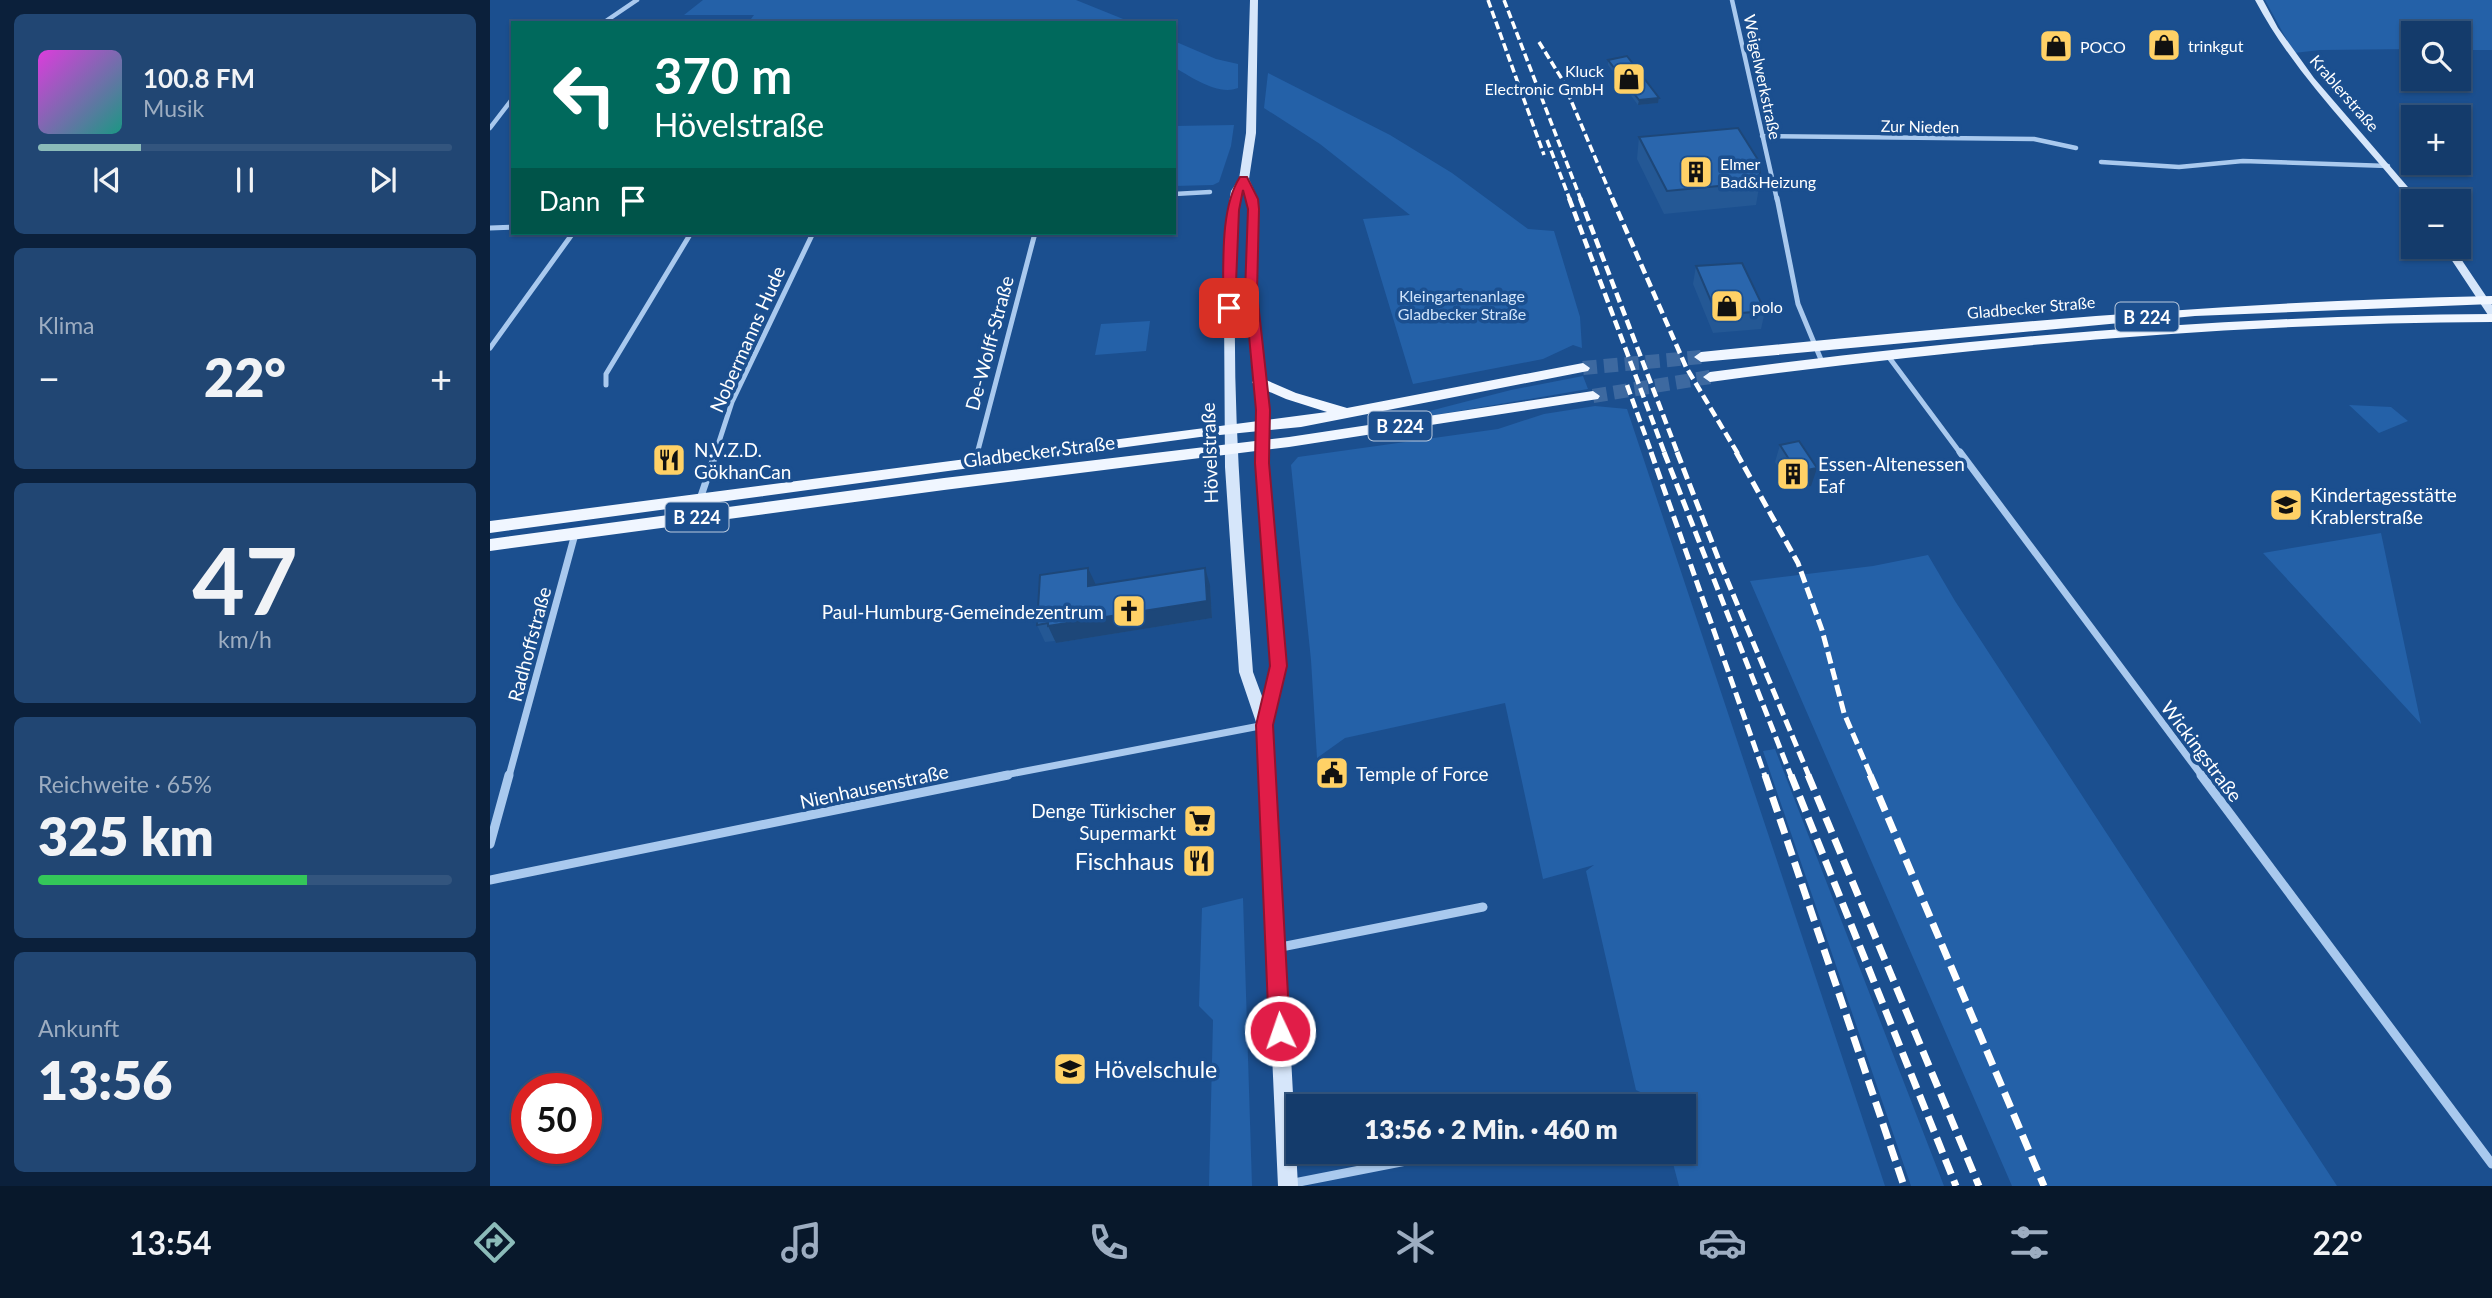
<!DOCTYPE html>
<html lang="de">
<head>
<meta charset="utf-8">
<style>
	body { margin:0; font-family:Lato,sans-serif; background:#214673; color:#f1f3f6; height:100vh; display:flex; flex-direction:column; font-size:26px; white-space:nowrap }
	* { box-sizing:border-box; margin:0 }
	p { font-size:23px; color:#9dadc1 }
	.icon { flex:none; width:38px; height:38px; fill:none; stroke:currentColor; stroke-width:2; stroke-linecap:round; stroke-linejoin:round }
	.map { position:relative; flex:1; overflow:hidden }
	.panel { display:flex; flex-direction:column; gap:14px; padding:14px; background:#0b203b; width:490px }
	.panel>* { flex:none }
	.banner { position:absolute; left:21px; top:21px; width:665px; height:214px; border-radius:0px; box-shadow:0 2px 5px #0004,0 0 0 2px #33557e; background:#00695c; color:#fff; overflow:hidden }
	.fabs { position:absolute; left:1911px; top:21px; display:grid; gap:14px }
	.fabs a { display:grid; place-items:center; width:70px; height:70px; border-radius:0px; background:#143b6b; box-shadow:0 2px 5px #0004,0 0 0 2px #33557e; font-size:35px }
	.speed { position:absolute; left:21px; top:1073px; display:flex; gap:14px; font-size:35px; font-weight:700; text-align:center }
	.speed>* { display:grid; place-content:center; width:91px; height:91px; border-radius:50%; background:#143b6b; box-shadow:0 2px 5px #0004,0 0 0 2px #33557e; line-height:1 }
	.speed .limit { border:10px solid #d22; background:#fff; color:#111 }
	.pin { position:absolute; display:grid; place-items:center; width:60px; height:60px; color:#fff; margin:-30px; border-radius:14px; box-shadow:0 4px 10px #0006 }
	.me { position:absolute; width:77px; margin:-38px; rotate:357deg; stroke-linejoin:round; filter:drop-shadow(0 0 5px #0008) }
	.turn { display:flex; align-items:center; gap:24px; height:147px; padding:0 28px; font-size:32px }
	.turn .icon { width:91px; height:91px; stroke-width:2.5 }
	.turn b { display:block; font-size:49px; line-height:60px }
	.then { display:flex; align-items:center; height:66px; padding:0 28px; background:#0003; gap:14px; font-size:26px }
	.big { font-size:52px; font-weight:800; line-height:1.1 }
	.panel .card { flex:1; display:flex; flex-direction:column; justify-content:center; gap:10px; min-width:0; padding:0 24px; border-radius:10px; background:#214673 }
	.panel .dial { align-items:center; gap:0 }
	.dial b { font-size:91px; line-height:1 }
	.song { display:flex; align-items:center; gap:21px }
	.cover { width:84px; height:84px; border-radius:10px; background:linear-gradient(135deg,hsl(300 70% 55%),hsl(170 70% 35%)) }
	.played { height:7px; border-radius:4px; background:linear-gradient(90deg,#8bbbb9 25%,#33557e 25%) }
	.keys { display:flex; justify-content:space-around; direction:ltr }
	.heat { display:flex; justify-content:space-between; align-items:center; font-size:38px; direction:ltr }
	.charge { height:10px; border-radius:5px; background:linear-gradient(90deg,#34c759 65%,#33557e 0) }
	.trip { position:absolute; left:796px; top:1094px; width:410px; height:70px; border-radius:0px; background:#143b6b; box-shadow:0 2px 5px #0004,0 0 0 2px #33557e; font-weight:800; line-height:70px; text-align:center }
	.tabs { display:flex; height:112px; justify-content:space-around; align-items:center; background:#08182b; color:#9dadc1 }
	.tabs .icon { width:49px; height:49px }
	.tabs .selected { color:#8bbbb9 }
	.tabs b { font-size:32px; color:#f1f3f6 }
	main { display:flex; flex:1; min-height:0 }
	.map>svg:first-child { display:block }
</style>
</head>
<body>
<main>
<section class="panel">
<div class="card">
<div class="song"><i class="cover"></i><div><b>100.8 FM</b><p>Musik</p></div></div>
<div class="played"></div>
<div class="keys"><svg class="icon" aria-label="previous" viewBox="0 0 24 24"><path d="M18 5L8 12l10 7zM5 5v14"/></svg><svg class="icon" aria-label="pause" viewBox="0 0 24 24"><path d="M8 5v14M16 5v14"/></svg><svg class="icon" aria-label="next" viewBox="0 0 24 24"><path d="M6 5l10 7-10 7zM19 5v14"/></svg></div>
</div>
<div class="card"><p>Klima</p>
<div class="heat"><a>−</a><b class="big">22°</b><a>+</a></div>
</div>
<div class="card dial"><b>47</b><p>km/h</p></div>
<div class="card"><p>Reichweite · 65%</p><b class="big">325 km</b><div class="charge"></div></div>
<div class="card"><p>Ankunft</p><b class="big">13:56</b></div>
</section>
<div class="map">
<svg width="2002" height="1186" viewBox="0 0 2002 1186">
	<rect width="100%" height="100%" fill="#1b4f8f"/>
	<path fill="#2461a8" d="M 213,0 L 586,0 L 643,23 L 258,23 L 264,15 L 194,15 Z
		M 1775,0 L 2002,0 L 2002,50 L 1969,50 L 1969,33 L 1923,33 L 1923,49 L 1830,50 L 1804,53 Z
		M 684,41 L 726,59 L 748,64 L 748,88 C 728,96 701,77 684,67 Z
		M 778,73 L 900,135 L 962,173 L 1038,229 L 1064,231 L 1090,317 L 1092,348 L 1083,345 L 1053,359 L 923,384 L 873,219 L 920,215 L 830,144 L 774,108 Z
		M 744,125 L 741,146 L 729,182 L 723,185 L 684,186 L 684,126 Z
		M 660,321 L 656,351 L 605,355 L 611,324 Z
		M 1093,376 L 1098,389 L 922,419 L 920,416 L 1021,390 Z
		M 1859,405 L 1901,407 L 1918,421 L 1889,433 Z
		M 1105,406 L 1137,409 L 1395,1186 L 1189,1186 L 1180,1152 L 1194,1152 L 1194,1106 L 1169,1106 L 1167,1100 L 1146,1090 L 1096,871 L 1104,865 L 1053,879 L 1015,703 L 855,738 L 827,758 L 821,660 L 801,465 L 808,457 L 1008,429 L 1054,414 Z
		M 1891,533 L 1931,724 L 1773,553 Z
		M 1438,555 L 1465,601 L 1847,1186 L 1522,1186 L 1260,581 L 1383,566 Z
		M 1285,749 L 1454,1186 L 1421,1186 L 1273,751 Z
		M 753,898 L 762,1186 L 719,1186 L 723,1020 L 709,1006 L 712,908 Z"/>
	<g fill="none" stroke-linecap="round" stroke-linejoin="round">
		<path stroke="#3d69a0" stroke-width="14" stroke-dasharray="14 7" stroke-linecap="butt" d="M 1093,368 L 1211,357
			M 1103,396 L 1220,377"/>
		<path stroke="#a9c9ee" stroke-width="4.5" d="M 1242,0 L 1287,200
			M 113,23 L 147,0
			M 0,128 L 23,98
			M 1272,136 L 1544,139 L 1586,148
			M 1611,162 L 1689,167 L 1753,161 L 1898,166
			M 684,194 L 720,192"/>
		<path stroke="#a9c9ee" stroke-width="5" d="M 1287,198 L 1308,304 L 1332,362
			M 0,228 L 23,227
			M 0,348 L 83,233
			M 1398,356 L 1471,454
			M 116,385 L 116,374 L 201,233
			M 225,454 L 242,402 L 323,233
			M 487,454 L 545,233"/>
		<path stroke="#a9c9ee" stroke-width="7" d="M 1470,452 L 1712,776
			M 485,462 L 488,452
			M 210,499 L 226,452
			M 19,776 L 85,534
			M 510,776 L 775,725"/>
		<path stroke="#a9c9ee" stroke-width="9" d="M 1711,775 L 2002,1164
			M 0,844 L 19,775
			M 0,880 L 518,775
			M 786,948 L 993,907
			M 799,1184 L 962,1152"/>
		<path fill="#d6e6fa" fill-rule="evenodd" d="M 760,0 L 768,0 L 766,133 L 759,179 L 768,199 L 769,209 L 766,293 L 779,410 L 778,462 L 795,666 L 783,725 L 808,1186 L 788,1186 L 767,725 L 749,672 L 735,467 L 734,308 L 738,210 L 741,191 L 749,179 L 756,133 ZM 753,188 L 758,199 L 759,209 L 756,293 L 767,410 L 766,462 L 781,666 L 773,699 L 763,672 C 753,537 741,402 746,267 C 747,245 743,207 753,188 Z
			M 1765,0 L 1773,0 L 1788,28 L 1824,78 L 1930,201 L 1922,203 C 1868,135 1806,77 1765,0 Z
			M 1953,247 L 1963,247 L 2002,305 L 2002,316 L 1998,315 Z"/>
		<path fill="#f0f6ff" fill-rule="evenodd" d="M 2002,296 L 2002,304 L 1705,316 L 1211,362 L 1204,357 L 1211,352 C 1474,326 1737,301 2002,296 Z
			M 2002,314 L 2002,322 C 1741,323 1479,347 1220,382 L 1213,377 L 1220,372 C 1479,338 1741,315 2002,314 Z
			M 1093,363 L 1100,368 L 1098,371 L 811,427 L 710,437 L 0,533 L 0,521 L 837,412 L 796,399 L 764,385 L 762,382 L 769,377 L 806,393 L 857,408 Z
			M 1103,391 L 1110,396 L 1108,399 L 799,447 L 454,490 L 0,551 L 0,539 L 454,478 L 799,437 Z"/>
		<path stroke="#fff" stroke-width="3.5" stroke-dasharray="8 3.5" stroke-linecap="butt" d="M 998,0 L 1054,155
			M 1014,0 L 1091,200
			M 1049,42 L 1072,79 L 1123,200
			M 1057,140 L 1080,200"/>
		<path stroke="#fff" stroke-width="4.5" stroke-dasharray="10 4.5" stroke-linecap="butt" d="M 1079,198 L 1175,454
			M 1090,198 L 1188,454
			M 1122,198 L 1196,367 L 1248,454
			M 1137,385 L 1162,454"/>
		<path stroke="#fff" stroke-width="5" stroke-dasharray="12 5" stroke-linecap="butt" d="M 1161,452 L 1275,776
			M 1174,452 L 1301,776
			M 1187,452 L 1230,563 L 1319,776
			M 1246,452 L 1308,563 L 1332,630 L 1354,713 L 1381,776"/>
		<path stroke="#fff" stroke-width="7" stroke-dasharray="16 7" stroke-linecap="butt" d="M 1275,775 L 1414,1186
			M 1301,775 L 1466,1186
			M 1318,775 L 1489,1186
			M 1380,775 L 1554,1186"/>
	</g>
	<path fill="#245895" d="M 1118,60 L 1169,98 L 1168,103 L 1148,105 L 1118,65 Z
		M 1149,137 L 1270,182 L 1266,205 L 1174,214 L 1147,159 Z
		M 1206,266 L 1275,311 L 1271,329 L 1223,333 L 1203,284 Z
		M 1290,445 L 1321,486 L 1302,489 L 1285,462 Z
		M 606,585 L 720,585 L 722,618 L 566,643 L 565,641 L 555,642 L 547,625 Z"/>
	<path fill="#1d4779" d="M 1169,98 L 1168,103 L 1148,105 L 1149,100 Z
		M 1327,468 L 1321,486 L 1302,489 L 1307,472 Z
		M 598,568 L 606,585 L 598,586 Z
		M 715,568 L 720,585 L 722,618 L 566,643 L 558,626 Z"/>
	<path fill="#2a66ad" stroke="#1d4779" stroke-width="2" d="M 1137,56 L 1169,98 L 1149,100 L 1118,60 Z
		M 1248,128 L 1270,163 L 1270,182 L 1177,191 L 1149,137 Z
		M 1252,263 L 1275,311 L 1227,315 L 1206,266 Z
		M 1309,441 L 1327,468 L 1307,472 L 1290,445 Z
		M 598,568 L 598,586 L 715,568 L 717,601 L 558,626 L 558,623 L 547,625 L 550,575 Z"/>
	<path fill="#e11d48" stroke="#92132f" stroke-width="2" d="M 750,177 L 757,177 L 768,199 L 769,209 L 767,293 L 780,410 L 779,463 L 797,666 L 783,725 L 800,1031 L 797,1039 L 790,1042 L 782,1039 L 779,1031 L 766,725 L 780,666 L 765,463 L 766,410 L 755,293 L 758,209 L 753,190 L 749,210 L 745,308 L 739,312 L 733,308 C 734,270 729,209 750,177 Z"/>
	<defs>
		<symbol id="shop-square" viewBox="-11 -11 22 22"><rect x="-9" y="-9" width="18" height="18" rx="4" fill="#ffd166" stroke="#1b4f8f"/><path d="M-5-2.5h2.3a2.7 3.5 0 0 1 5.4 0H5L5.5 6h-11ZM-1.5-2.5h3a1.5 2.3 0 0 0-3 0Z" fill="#111"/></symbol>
		<symbol id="building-square" viewBox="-11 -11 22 22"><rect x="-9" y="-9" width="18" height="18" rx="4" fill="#ffd166" stroke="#1b4f8f"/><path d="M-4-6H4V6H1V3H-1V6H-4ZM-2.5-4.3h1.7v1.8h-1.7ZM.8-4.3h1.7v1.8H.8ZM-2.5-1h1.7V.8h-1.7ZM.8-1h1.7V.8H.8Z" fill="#111"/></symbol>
		<symbol id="restaurant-square" viewBox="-11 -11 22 22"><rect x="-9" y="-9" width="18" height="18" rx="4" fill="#ffd166" stroke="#1b4f8f"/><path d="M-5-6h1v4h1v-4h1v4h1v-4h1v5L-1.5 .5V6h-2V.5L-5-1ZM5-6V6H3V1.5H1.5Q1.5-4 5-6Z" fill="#111"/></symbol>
		<symbol id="school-square" viewBox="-11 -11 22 22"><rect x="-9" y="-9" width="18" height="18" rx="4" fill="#ffd166" stroke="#1b4f8f"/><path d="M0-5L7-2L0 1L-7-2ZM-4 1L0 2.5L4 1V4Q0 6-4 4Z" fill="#111"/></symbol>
		<symbol id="church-square" viewBox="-11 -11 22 22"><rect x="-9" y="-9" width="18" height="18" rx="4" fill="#ffd166" stroke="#1b4f8f"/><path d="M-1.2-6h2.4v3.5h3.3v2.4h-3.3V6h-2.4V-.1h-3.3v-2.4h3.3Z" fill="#111"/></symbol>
		<symbol id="civic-square" viewBox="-11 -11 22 22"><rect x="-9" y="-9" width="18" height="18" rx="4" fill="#ffd166" stroke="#1b4f8f"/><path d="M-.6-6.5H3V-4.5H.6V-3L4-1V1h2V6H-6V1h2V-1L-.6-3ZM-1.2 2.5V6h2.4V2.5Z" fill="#111"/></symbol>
		<symbol id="supermarket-square" viewBox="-11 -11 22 22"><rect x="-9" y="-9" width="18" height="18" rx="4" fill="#ffd166" stroke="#1b4f8f"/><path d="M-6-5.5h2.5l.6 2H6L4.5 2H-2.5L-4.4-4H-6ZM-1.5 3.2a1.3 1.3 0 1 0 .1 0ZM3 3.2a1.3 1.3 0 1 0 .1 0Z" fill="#111"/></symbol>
	</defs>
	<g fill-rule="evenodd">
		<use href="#shop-square" x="1655" y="26" width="38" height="38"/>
		<use href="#shop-square" x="1547" y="27" width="38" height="38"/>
		<use href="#shop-square" x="1120" y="60" width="38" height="38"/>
		<use href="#building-square" x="1187" y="153" width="38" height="38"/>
		<use href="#shop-square" x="1218" y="287" width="38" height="38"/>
		<use href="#restaurant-square" x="160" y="441" width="38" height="38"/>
		<use href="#building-square" x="1284" y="455" width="38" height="38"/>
		<use href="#school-square" x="1777" y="486" width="38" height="38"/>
		<use href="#church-square" x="620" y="592" width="38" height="38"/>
		<use href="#civic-square" x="823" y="754" width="38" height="38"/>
		<use href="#supermarket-square" x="691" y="802" width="38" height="38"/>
		<use href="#restaurant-square" x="690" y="842" width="38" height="38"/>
		<use href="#school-square" x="561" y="1050" width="38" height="38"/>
	</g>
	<g text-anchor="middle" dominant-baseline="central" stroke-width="7" stroke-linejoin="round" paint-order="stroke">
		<g font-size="16" fill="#fff" stroke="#1b4f8f" text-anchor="start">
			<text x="1698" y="45">trinkgut</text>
			<text x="1590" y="46">POCO</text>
			<text x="1114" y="70" text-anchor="end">Kluck<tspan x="1114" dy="18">Electronic GmbH</tspan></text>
			<text x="1230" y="163">Elmer<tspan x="1230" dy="18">Bad&amp;Heizung</tspan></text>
			<text x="1262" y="306">polo</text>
		</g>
		<g font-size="16" fill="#fff" stroke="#1b4f8f">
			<text transform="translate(1273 77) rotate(78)">Weigelwerkstraße</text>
			<text transform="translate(1855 93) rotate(49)">Krablerstraße</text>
			<text transform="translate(1430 126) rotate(1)">Zur Nieden</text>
			<text transform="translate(1541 307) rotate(-5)">Gladbecker Straße</text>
		</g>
		<g font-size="16" fill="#cfe3fa" stroke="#1b4f8f">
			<text x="972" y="295">Kleingartenanlage<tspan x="972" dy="18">Gladbecker Straße</tspan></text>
		</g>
		<g fill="#1b4f8f" stroke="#bbcadd" stroke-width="2">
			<rect x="1625.5" y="302.5" width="63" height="29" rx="5"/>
			<rect x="878.5" y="411.5" width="63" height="29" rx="5"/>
			<rect x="175.5" y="502.5" width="63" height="29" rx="5"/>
		</g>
		<g font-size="18" font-weight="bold" fill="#fff">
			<text x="1657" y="317">B 224</text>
			<text x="910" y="426">B 224</text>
			<text x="207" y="517">B 224</text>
		</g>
		<g font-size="19" fill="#fff" stroke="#1b4f8f">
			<text transform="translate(257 339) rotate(-66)">Nobermanns Hude</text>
			<text transform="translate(499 343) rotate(-75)">De-Wolff-Straße</text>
			<text transform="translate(549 451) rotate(-7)">Gladbecker Straße</text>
			<text transform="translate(719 453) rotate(-92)">Hövelstraße</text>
			<text transform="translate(39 644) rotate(-75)">Radhoffstraße</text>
			<text transform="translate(1712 751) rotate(53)">Wickingstraße</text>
			<text transform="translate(384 786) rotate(-12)">Nienhausenstraße</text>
		</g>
		<g font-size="19" fill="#fff" stroke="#1b4f8f" text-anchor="start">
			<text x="204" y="449">N.V.Z.D.<tspan x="204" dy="22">GökhanCan</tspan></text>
			<text x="1328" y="463">Essen-Altenessen<tspan x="1328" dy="22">Eaf</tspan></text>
			<text x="1820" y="494">Kindertagesstätte<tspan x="1820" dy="22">Krablerstraße</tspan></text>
			<text x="614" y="611" text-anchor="end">Paul-Humburg-Gemeindezentrum</text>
			<text x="866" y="773">Temple of Force</text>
			<text x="686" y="810" text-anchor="end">Denge Türkischer<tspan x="686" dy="22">Supermarkt</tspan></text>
		</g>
		<g font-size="23" fill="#fff" stroke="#1b4f8f" text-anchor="end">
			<text x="684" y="861">Fischhaus</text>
			<text x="604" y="1069" text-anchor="start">Hövelschule</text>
		</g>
	</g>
</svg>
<div class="fabs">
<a><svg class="icon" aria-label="search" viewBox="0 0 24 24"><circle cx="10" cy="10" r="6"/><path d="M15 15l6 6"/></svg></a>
<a>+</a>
<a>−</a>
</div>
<div class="speed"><div class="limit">50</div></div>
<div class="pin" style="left:739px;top:308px;background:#d93025"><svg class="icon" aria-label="arrive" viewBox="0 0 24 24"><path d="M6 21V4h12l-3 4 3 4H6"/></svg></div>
<svg class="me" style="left:790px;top:1031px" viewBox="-20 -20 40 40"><circle r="17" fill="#e11d48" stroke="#fff" stroke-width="3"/><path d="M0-11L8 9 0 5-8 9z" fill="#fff"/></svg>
<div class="trip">13:56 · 2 Min. · 460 m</div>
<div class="banner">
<div class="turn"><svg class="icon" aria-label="left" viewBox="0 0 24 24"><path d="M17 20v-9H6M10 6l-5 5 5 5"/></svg><div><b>370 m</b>Hövelstraße</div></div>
<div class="then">Dann<svg class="icon" aria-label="arrive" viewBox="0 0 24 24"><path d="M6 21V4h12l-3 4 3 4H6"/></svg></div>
</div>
</div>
</main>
<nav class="tabs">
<b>13:54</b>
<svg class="icon selected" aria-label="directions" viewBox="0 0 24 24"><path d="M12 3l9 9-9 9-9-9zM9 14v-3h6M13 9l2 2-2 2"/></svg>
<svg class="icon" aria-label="music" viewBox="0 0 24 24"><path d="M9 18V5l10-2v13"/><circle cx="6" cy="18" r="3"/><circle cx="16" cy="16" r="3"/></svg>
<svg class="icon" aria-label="phone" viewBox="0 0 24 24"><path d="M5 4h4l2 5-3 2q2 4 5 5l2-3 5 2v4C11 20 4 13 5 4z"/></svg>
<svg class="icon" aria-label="climate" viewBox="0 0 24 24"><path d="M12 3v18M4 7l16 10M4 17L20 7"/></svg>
<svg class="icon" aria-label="car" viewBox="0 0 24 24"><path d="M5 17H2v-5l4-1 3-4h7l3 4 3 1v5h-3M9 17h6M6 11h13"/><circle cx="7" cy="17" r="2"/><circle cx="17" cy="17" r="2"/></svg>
<svg class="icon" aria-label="filters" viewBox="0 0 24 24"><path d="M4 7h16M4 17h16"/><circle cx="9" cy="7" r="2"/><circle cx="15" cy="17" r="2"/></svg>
<b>22°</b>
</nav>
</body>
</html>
